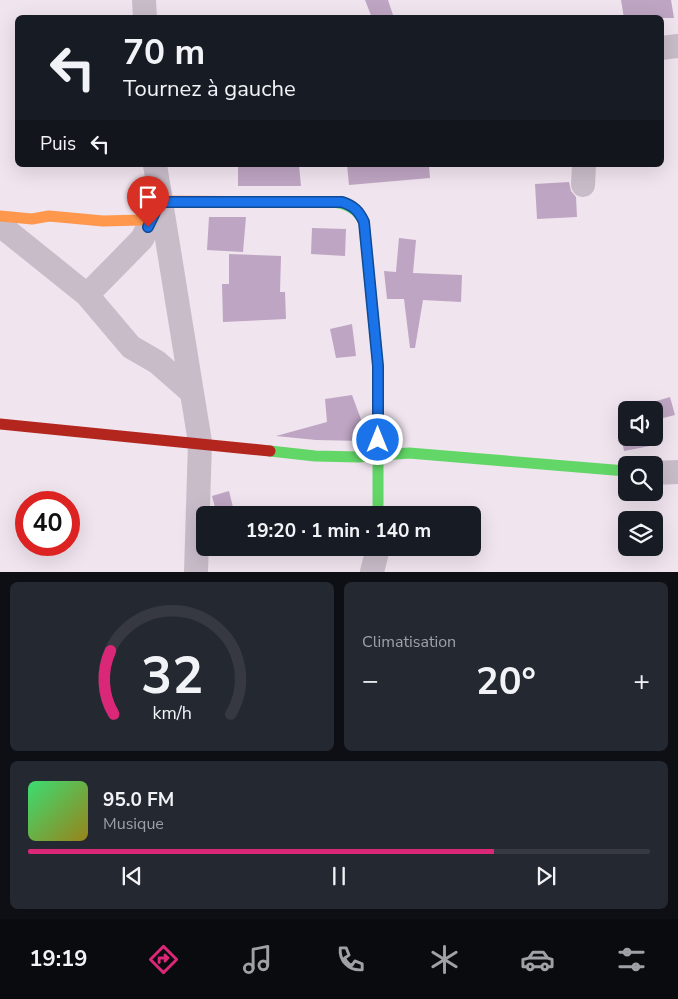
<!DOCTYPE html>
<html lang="fr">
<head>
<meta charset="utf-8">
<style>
	body { margin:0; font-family:"Nunito Sans",sans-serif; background:#242831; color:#f1f3f6; height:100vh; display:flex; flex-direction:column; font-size:19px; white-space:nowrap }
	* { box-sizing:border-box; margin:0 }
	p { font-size:16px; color:#9ea1a6 }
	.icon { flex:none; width:28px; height:28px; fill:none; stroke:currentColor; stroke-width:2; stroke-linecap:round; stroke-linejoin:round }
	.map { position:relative; height:572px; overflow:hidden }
	.details { display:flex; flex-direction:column; gap:10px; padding:10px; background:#0d0f14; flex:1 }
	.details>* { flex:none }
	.banner { position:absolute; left:15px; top:15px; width:649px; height:152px; border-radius:8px; box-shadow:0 5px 20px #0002; background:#171b24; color:#f1f3f6; overflow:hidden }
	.tools { position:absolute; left:618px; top:401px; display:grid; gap:10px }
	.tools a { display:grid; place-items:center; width:45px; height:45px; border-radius:8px; background:#171b24; box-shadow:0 5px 20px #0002; font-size:25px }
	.speed { position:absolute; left:15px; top:491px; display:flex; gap:10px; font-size:25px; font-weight:700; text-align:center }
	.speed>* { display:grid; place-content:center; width:65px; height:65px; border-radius:50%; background:#171b24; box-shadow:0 5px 20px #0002; line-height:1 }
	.speed .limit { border:8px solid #d22; background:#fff; color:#111 }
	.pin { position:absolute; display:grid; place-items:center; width:42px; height:42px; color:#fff; margin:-51px -21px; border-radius:50% 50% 50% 0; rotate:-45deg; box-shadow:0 0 5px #0007 }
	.pin .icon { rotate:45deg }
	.me { position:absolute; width:55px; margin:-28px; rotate:0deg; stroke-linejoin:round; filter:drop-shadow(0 0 4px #0008) }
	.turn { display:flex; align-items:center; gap:18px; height:105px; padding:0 25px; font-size:22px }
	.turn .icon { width:65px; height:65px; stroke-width:2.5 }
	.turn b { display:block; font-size:35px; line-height:42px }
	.then { display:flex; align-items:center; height:48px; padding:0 25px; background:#0003; gap:10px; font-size:19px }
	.big { font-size:38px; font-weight:700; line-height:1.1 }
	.details .card { flex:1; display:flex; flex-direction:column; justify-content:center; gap:8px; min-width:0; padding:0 18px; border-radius:8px; background:#242831 }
	.details .dial { align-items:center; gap:0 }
	.dial svg { height:130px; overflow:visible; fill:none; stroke:#363941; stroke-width:7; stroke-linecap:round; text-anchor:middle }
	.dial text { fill:#f1f3f6; stroke:none }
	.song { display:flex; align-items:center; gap:15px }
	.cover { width:60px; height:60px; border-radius:8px; background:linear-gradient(135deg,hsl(140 70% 55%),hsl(50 70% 35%)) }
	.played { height:5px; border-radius:2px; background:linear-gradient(90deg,#db2777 75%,#363941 75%) }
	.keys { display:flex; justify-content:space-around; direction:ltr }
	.heat { display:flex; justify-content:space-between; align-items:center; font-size:28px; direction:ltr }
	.details .tiles { flex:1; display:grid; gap:10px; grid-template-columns:1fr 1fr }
	.card:last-child { grid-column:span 2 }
	.trip { position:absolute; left:196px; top:506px; width:285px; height:50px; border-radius:8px; background:#171b24; box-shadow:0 5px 20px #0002; font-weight:700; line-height:50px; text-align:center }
	.menu { display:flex; height:80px; justify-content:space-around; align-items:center; background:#090b0e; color:#9ea1a6 }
	.menu .icon { width:35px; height:35px }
	.menu .on { color:#db2777 }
	.menu b { font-size:22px; color:#f1f3f6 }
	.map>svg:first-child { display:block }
</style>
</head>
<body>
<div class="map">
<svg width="678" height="572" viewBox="0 0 678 572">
	<rect width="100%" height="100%" fill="#f0e4ee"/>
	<path fill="#bea5c3" d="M 365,0 L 388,0 L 394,18 L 372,18 Z
		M 621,0 L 671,0 L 674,18 L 624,18 Z
		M 238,165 L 299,165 L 301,186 L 238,186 Z
		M 347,165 L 429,165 L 430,178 L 349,185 Z
		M 569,182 L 571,191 L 576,197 L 577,217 L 537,219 L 535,184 Z
		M 209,217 L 246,217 L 243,252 L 207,250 Z
		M 312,228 L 346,229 L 345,256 L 311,254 Z
		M 399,238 L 416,240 L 413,273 L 462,275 L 461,302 L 423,300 L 415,348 L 410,348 L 404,299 L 387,299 L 384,271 L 396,272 Z
		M 229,254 L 281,256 L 280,292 L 285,292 L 286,319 L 223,322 L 222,284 L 229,284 Z
		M 352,324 L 356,356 L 336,358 L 330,329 Z
		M 352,395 L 362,422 L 362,441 L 316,440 L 276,436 L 327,422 L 325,399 Z
		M 670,397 L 675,415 L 655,420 L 650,403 Z
		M 626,417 L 626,438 L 648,438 L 650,446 L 624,451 L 618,418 Z
		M 229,491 L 235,515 L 217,515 L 212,496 Z"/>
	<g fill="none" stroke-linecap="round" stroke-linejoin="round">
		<path stroke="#c9bcc9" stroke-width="24" d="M 144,0 L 145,18
			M 661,48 L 678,46
			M 155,165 L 200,442 L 196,572
			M 583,185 L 584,165
			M 0,225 L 87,295 L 131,347 L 157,362 L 190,391
			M 87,295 L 142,239 L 160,203
			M 654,473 L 678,472
			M 372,572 L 378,548"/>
		<path stroke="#63d668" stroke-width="11" d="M 302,202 C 326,202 352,197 364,222 L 378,366 L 378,515
			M 270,451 L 315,456 L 358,457 L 409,453 L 626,471"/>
		<path stroke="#ff974d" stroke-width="11" d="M 0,216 L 32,219 L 49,216 L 103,221 L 141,220 L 161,201 L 302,202"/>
		<path stroke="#b3261e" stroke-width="11" d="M 0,424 L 270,451"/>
	</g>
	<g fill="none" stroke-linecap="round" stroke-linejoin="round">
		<defs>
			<path id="route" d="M 148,227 L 160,202 L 342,202 C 354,206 359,211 364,222 L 378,366 L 378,440"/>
		</defs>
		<use href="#route" stroke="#114b97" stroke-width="12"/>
		<use href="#route" stroke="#1a73e8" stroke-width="9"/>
	</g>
</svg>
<div class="tools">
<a><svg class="icon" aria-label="sound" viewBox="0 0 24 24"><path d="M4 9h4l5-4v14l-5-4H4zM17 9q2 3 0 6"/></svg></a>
<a><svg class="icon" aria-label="search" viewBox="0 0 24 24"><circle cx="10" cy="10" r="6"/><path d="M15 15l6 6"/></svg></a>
<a><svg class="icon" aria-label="layers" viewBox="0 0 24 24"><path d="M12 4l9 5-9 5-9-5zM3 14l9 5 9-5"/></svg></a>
</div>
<div class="speed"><div class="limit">40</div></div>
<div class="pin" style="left:148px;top:227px;background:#d93025"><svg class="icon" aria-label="arrive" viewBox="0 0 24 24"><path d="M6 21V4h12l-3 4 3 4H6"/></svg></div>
<svg class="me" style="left:378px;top:440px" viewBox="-20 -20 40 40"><circle r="17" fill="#1a73e8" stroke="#fff" stroke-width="3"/><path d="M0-11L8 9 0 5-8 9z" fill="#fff"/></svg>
<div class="trip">19:20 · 1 min · 140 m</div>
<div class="banner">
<div class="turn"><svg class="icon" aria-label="left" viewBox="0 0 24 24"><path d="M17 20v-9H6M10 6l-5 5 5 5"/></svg><div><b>70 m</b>Tournez à gauche</div></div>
<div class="then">Puis<svg class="icon" aria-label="left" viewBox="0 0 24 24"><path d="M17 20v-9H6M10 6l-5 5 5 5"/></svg></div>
</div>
</div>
<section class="details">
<div class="tiles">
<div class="card dial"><svg viewBox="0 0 100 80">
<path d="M14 69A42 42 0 1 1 86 69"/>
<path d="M14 69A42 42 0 0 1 12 30" stroke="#db2777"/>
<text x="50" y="56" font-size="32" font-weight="700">32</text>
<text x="50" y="72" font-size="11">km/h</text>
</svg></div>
<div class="card"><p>Climatisation</p>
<div class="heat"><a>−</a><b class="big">20°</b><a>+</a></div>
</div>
<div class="card">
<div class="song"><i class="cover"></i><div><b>95.0 FM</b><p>Musique</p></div></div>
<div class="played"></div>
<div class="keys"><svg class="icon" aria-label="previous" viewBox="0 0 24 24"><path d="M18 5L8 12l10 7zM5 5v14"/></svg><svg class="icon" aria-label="pause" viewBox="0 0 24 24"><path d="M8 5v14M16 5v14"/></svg><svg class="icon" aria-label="next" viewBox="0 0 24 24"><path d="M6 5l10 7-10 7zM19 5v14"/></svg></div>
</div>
</div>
</section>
<nav class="menu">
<b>19:19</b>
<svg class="icon on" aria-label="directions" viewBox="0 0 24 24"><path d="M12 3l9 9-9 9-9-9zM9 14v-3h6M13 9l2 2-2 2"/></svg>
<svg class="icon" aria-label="music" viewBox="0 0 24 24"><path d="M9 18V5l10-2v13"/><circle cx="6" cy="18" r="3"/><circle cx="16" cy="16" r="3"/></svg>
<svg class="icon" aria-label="phone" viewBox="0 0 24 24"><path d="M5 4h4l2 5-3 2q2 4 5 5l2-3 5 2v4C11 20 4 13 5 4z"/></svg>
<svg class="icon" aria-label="climate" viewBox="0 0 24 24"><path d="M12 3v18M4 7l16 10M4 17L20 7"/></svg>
<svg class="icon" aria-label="car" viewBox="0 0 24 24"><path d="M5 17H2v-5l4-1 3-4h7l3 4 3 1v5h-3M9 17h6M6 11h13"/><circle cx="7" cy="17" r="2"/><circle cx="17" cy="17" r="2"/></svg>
<svg class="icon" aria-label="filters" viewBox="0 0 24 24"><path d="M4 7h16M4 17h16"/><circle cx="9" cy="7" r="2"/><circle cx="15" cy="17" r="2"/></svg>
</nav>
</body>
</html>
